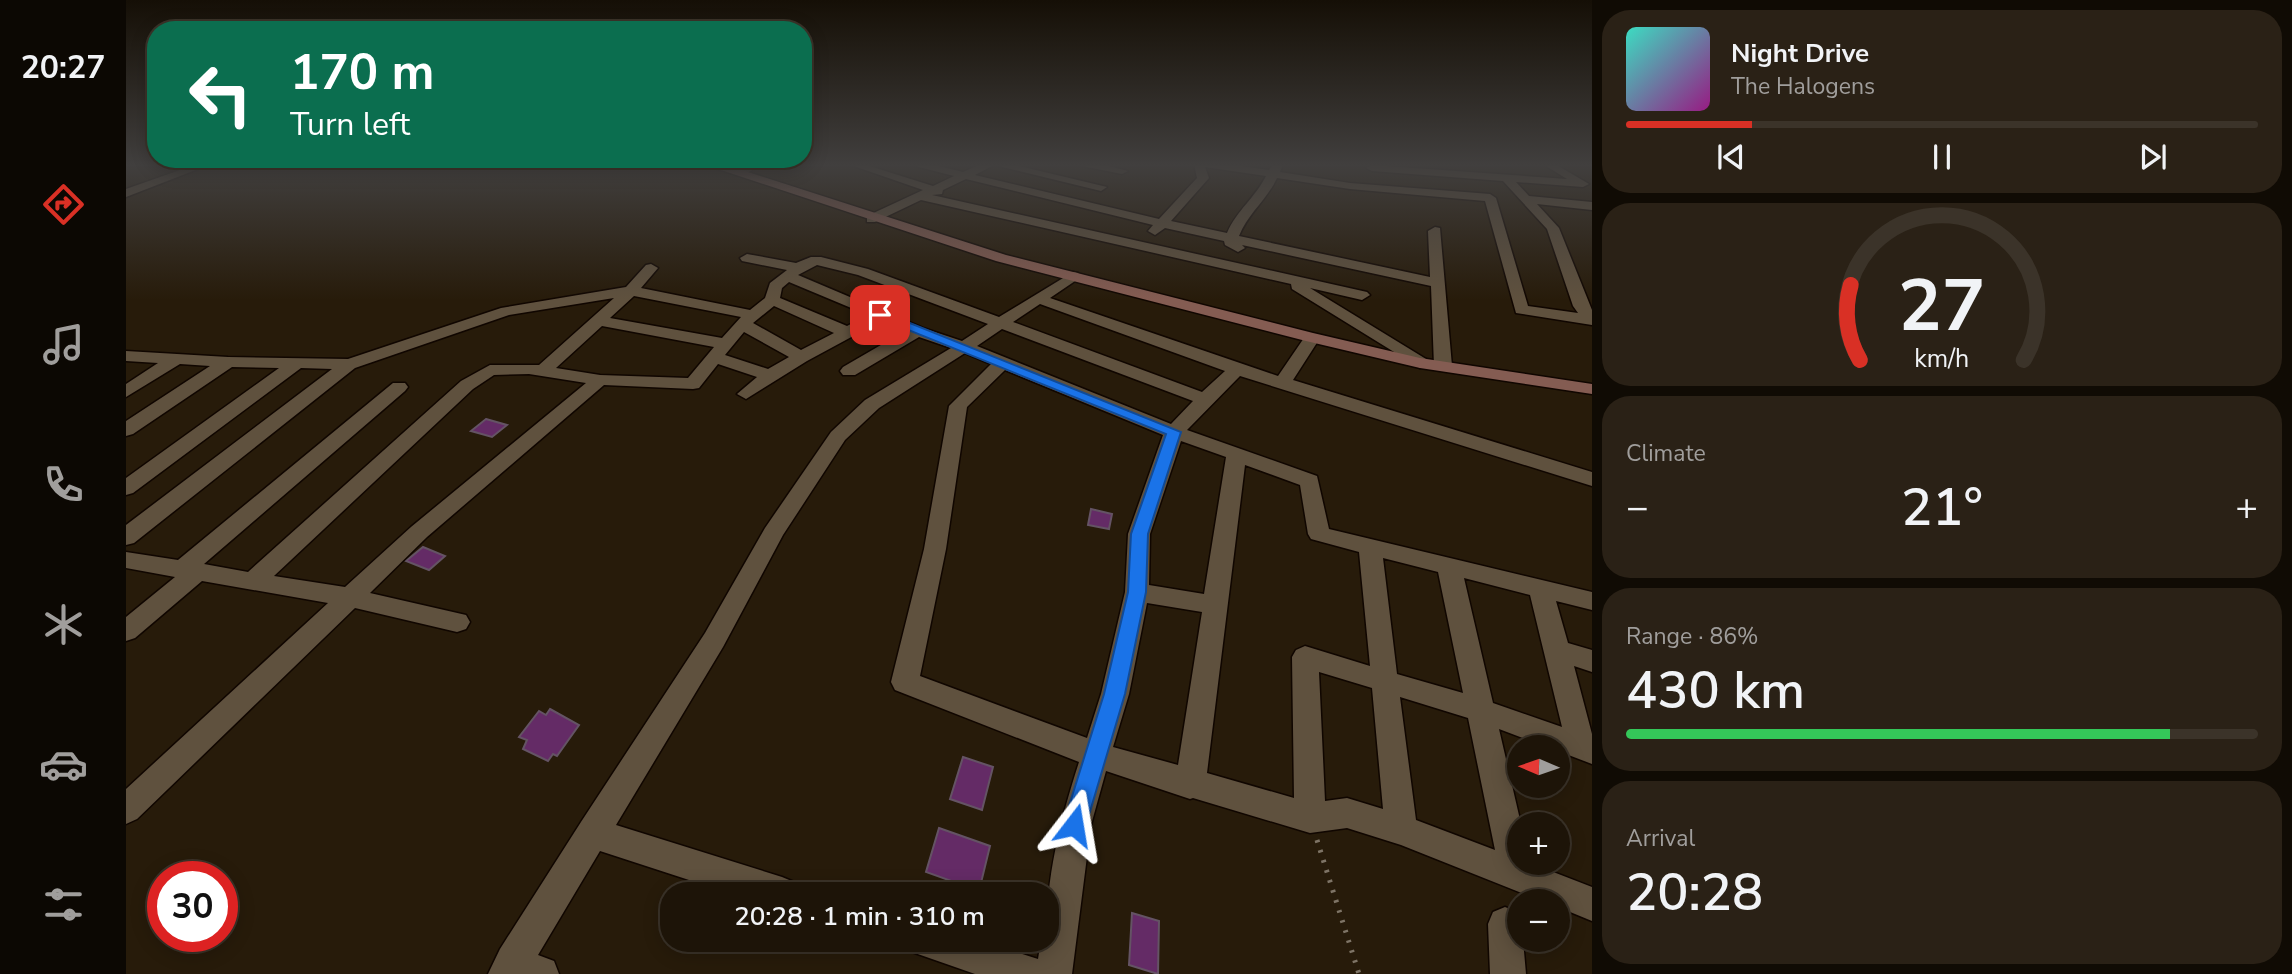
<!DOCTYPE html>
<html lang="en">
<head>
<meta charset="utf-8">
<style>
	body { margin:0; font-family:"Nunito Sans",sans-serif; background:#2a2116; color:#f1f3f6; height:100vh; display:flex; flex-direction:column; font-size:26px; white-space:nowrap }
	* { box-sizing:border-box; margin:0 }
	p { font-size:23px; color:#a09e9c }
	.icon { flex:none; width:38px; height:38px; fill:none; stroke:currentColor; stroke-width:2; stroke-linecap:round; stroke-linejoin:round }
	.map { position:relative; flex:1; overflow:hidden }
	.panel { display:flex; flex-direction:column; gap:10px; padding:10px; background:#100b04; width:700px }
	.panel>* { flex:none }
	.hud { position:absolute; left:21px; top:21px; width:665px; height:147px; border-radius:28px; box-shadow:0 4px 18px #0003,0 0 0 2px #3b3329; background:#0b6e4f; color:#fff; overflow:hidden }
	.needle { width:46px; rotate:272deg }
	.buttons { position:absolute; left:1381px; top:735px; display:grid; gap:14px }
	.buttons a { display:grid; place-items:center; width:63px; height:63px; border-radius:50%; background:#1d1408; box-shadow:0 4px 18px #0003,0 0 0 2px #3b3329; font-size:35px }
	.speed { position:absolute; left:21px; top:861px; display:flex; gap:14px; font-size:35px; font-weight:700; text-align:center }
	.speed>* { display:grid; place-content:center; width:91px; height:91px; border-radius:50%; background:#1d1408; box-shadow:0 4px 18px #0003,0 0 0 2px #3b3329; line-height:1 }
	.speed .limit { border:10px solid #d22; background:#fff; color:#111 }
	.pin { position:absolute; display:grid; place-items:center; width:60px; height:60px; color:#fff; margin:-30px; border-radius:14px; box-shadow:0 4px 10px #0006 }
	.me { position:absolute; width:77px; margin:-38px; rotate:14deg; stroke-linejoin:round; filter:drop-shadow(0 0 5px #0008) }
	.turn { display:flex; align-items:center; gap:24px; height:147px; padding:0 28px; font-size:32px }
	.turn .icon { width:91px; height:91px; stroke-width:2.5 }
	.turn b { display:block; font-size:49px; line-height:60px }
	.big { font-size:52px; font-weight:600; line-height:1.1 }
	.panel .widget { flex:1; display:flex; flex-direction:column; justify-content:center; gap:10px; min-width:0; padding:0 24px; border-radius:28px; background:#2a2116 }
	.panel .dial { align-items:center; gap:0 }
	.dial svg { height:182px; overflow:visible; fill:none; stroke:#3b3329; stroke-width:7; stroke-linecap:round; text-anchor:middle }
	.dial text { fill:#f1f3f6; stroke:none }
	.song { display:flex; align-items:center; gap:21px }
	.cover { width:84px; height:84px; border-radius:10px; background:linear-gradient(135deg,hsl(170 70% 55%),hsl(310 70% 35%)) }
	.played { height:7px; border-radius:4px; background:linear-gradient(90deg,#d93025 20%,#3b3329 20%) }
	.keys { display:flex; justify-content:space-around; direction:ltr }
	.heat { display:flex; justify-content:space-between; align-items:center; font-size:38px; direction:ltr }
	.charge { height:10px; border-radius:5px; background:linear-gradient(90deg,#34c759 86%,#3b3329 0) }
	.trip { position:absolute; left:534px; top:882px; width:399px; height:70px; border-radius:28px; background:#1d1408; box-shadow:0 4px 18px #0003,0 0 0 2px #3b3329; font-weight:600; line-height:70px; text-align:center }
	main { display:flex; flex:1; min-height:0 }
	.tabs { display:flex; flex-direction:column; width:126px; justify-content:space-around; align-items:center; background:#0c0803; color:#a09e9c }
	.tabs .icon { width:49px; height:49px }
	.tabs .current { color:#d93025 }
	.tabs b { font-size:32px; color:#f1f3f6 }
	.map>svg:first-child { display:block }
</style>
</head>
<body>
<main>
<nav class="tabs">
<b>20:27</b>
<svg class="icon current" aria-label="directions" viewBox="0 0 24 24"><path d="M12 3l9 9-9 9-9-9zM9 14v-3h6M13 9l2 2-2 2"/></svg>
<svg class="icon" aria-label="music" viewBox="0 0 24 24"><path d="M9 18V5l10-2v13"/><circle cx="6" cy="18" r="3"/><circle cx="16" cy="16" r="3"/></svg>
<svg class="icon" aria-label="phone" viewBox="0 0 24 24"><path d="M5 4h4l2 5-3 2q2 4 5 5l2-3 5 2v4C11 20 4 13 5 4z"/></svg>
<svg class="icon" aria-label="climate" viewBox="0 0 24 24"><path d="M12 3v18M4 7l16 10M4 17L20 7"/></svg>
<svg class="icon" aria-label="car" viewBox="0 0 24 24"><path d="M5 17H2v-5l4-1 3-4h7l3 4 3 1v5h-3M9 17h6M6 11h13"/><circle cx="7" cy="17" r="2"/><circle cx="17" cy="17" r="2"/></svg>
<svg class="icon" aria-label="filters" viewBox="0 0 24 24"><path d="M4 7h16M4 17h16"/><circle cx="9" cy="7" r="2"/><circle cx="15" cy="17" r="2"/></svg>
</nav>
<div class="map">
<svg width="1466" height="974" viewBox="0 0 1466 974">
	<rect width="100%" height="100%" fill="#271b0a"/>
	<path fill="#642b66" stroke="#645364" stroke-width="2" d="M 360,419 L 381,425 L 366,437 L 345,431 Z
		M 965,509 L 986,514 L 983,529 L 962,525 Z
		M 297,547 L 319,556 L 303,570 L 280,561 Z
		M 424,709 L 453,725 L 431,756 L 427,754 L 422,761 L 397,749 L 401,740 L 393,737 L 413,711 L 420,715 Z
		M 837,757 L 867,767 L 856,810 L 824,799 Z
		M 813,828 L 864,846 L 853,891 L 800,872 Z
		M 1006,913 L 1033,921 L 1032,974 L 1003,965 Z"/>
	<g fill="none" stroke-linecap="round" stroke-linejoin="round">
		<defs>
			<path id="street" d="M 71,164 L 85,164 L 0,197 L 0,189 Z
				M 623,164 L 636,164 L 618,175 L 610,175 L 610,171 Z
				M 722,164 L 737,164 L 807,186 L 828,176 L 789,166 L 788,164 L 805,164 L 837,172 L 855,164 L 885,164 L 981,187 L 975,191 L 868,165 L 849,175 L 1033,219 L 1071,178 L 1068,164 L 1101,164 L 1143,170 L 1147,164 L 1157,164 L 1154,172 L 1224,183 L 1364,194 L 1370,198 L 1402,306 L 1452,313 L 1447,306 L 1421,229 L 1377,181 L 1246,171 L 1240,168 L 1246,165 L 1441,179 L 1417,164 L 1429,164 L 1463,184 L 1457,187 L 1390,182 L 1403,196 L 1466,202 L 1466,210 L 1411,204 L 1433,228 L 1466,310 L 1466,325 L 1390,313 L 1359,201 L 1224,189 L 1151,178 C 1141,200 1122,213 1113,236 L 1304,277 L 1302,231 L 1309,227 L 1314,228 L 1326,366 L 1317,371 L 1308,366 L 1305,286 L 1116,245 L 1119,248 L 1112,252 L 1099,245 L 1098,241 L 1039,228 L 1029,235 L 1022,231 L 1027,225 L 840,179 L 817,190 L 816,194 L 806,195 L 1241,292 L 1244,295 L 1236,300 L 1184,288 L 1300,359 L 1303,363 L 1294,368 L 1166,289 L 1165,284 L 795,200 L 749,222 L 741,222 L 741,216 L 797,190 ZM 1079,167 L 1140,176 C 1129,198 1111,210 1101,233 L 1045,221 L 1083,178 Z
				M 955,164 L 975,164 L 1002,171 L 996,174 L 956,166 Z
				M 621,254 L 670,263 L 685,257 L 695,257 L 742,269 L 873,317 L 947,272 L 952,273 L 954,276 L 952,279 L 924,298 L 1152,376 L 1180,335 L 1192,335 L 1194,338 L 1167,380 L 1466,472 L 1466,486 L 1114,376 L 1061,430 L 1191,476 L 1203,529 L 1466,592 L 1466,610 L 1430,601 L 1442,643 L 1466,650 L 1466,672 L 1448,666 L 1466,734 L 1466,764 L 1432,751 L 1432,747 L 1421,747 L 1373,729 L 1395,824 L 1393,863 L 1404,863 L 1466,887 L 1466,921 L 1432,907 L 1432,901 L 1416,901 L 1275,845 L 1221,828 L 1184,833 L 1067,798 L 1064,799 L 980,771 L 965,825 L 946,974 L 849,974 L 786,952 L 781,940 L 853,940 L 912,959 L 915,940 L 920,940 C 920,877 934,821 953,762 L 769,690 L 765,682 L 798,549 L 823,406 L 865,364 L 839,353 L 753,408 L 719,440 L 657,535 L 597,647 L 490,825 L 656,877 L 668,882 L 673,894 L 606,894 L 474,851 L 412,955 L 428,961 L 433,974 L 362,974 L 374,949 L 455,822 L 579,633 L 639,528 L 705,432 L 739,400 L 825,348 L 793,337 L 729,375 L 717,375 L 714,371 L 717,367 L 779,331 L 755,321 L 681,361 L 620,399 L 611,394 L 631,377 L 592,364 L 573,388 L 567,389 L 478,385 L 301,537 L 244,593 L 340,615 L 344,622 L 340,629 L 331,632 L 229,608 L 11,819 L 0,824 L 0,789 L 202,603 L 76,581 L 9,638 L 0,641 L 0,617 L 49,577 L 0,568 L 0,552 L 52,560 L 267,383 L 279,383 L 282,387 L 279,391 L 78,564 L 122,572 L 335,381 L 364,365 L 413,365 L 488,298 L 383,315 L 229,368 L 8,543 L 0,545 L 0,525 L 206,369 L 175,368 L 7,493 L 0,495 L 0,478 L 153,368 L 106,367 L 7,434 L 0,436 L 0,421 L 84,366 L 54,364 L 0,397 L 0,384 L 32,363 L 0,361 L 0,351 L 102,357 L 222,359 L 375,308 L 500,287 L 520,265 L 525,264 L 532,268 L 515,288 L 624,310 L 639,298 L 644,283 L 661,270 L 616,261 L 614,258 ZM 691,265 L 732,275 L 862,324 L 836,341 L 797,328 L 672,275 ZM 663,282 L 742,315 L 721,326 L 654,298 L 656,288 ZM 508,296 L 615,317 L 596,338 L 484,318 ZM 914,304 L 1099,371 L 1076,392 L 887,322 ZM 648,306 L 708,333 L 675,350 L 627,323 ZM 476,326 L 588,347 L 562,378 L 474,375 L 430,368 ZM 876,329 L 1067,401 L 1045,424 L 851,346 ZM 618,332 L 663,357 L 642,369 L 599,355 ZM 879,370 L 1037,435 L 1002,534 L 999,592 L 975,694 L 961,738 L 794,676 L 820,549 L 841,407 ZM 403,374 L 460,383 L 285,527 L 219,587 L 148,576 L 347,389 L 368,375 ZM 1055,441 L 1100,457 L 1078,594 L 1023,585 L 1024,534 ZM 1119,465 L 1174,485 L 1182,534 L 1185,539 L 1233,552 L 1244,666 L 1179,646 L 1170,650 L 1166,657 L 1168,798 L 1081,773 ZM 1257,558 L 1312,572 L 1337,693 L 1271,674 ZM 1338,578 L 1404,595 L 1436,727 L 1367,703 ZM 1021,603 L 1076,612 L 1052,765 L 987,747 L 1003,694 ZM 1193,672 L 1246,688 L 1257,809 L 1221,798 L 1199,801 ZM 1274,697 L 1342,718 L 1369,850 L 1290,820 Z
				M 1379,907 L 1391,912 L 1393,940 L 1397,940 L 1400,974 L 1364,974 L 1362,924 L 1367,912 Z"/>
			<path id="secondary" d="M 582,164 L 597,164 L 880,255 L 1187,333 L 1294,358 L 1466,384 L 1466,394 L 1294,368 L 1180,341 L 870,261 L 583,166 Z"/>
		</defs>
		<use href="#street" stroke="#100600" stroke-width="3"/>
		<use href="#secondary" stroke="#100600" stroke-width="3"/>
		<path stroke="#7e7466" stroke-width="5" stroke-dasharray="2.5 8" stroke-linecap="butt" d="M 1191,840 L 1233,974"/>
		<use href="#street" fill="#5f513e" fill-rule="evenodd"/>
		<use href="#secondary" fill="#845c52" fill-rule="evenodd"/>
	</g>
	<linearGradient id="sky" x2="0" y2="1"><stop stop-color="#150f06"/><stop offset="0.55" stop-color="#413f3e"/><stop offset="1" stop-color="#413f3e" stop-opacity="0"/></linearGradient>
	<rect width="1466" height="300" fill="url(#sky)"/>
	<path fill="#1a73e8" stroke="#114b97" stroke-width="2" d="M 754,311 L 1055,432 L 1022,534 L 1020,592 L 999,694 L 960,825 L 957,833 L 948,837 L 940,833 L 937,825 L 978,694 L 1002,592 L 1005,534 L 1040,434 L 750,317 L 748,315 Z"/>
</svg>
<div class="buttons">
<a><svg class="needle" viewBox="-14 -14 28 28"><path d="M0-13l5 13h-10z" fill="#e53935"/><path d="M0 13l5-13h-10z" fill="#a09e9c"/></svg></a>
<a>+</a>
<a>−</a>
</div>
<div class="speed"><div class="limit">30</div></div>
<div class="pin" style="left:754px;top:315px;background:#d93025"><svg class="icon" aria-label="arrive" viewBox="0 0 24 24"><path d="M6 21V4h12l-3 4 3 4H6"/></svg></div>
<svg class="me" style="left:948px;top:825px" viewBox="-20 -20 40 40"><path d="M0-17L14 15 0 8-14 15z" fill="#1a73e8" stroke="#fff" stroke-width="4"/></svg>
<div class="trip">20:28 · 1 min · 310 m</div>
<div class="hud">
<div class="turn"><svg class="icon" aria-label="left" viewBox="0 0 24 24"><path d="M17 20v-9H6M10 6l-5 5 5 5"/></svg><div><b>170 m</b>Turn left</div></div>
</div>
</div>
<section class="panel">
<div class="widget">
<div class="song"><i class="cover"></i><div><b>Night Drive</b><p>The Halogens</p></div></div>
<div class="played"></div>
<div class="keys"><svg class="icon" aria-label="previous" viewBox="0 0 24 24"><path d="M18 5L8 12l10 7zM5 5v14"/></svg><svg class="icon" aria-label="pause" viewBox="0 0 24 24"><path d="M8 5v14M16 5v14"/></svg><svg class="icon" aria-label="next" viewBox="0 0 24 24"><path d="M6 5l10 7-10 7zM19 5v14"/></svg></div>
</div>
<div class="widget dial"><svg viewBox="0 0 100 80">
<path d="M14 69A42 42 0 1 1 86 69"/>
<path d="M14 69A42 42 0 0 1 10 36" stroke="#d93025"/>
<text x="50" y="56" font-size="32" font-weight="700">27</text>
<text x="50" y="72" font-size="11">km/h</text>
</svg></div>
<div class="widget"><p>Climate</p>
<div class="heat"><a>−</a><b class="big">21°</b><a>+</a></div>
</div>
<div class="widget"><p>Range · 86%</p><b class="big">430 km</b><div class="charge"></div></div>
<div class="widget"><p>Arrival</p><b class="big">20:28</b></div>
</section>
</main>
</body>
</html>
